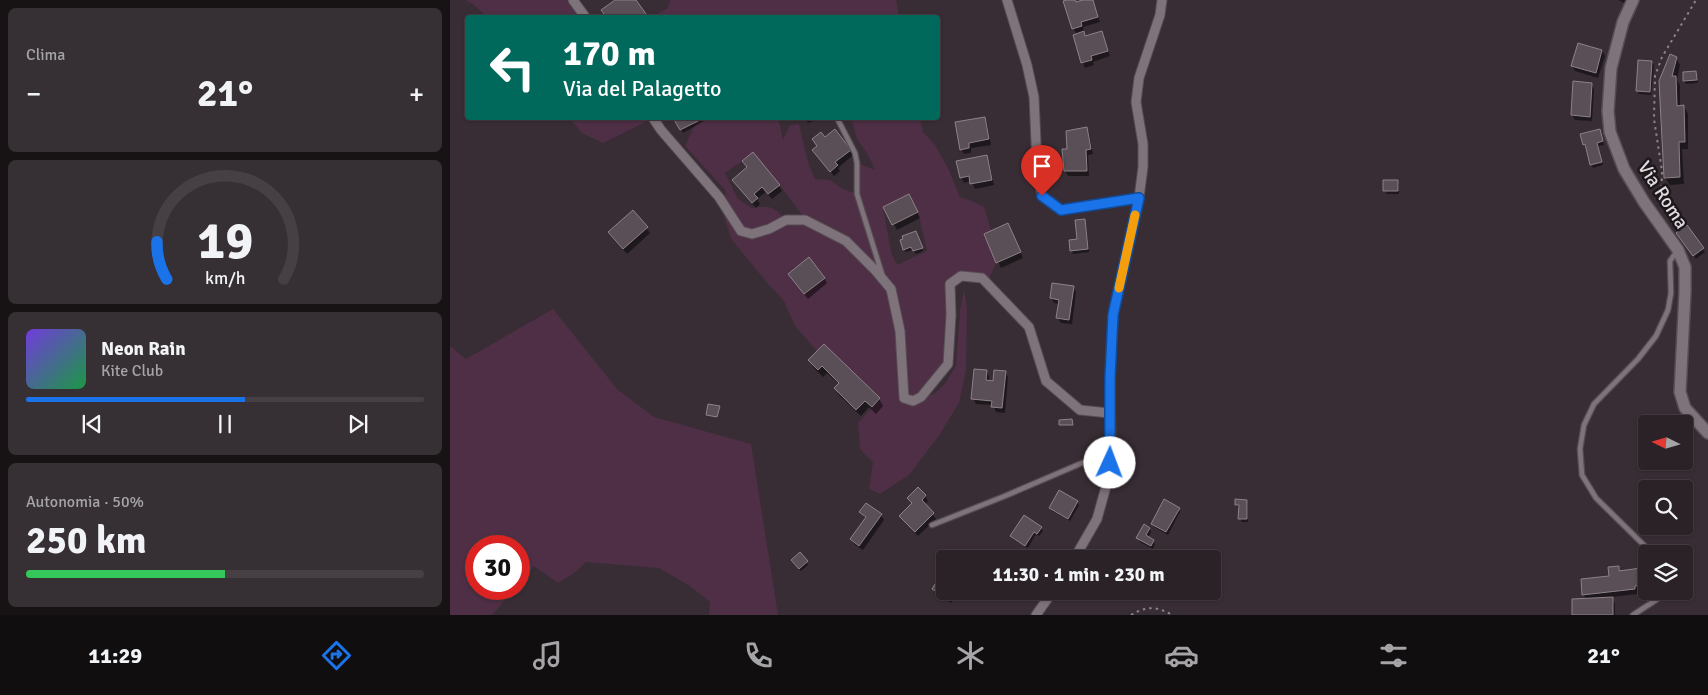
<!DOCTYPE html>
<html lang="it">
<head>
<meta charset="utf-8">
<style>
	body { margin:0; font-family:Signika,sans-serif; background:#362f33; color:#f1f3f6; height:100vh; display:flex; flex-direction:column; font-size:19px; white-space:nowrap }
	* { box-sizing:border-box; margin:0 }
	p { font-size:16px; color:#a5a4a7 }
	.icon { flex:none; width:28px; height:28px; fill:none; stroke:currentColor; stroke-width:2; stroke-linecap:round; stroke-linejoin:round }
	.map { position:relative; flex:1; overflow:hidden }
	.side { display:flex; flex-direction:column; gap:8px; padding:8px; background:#171315; width:450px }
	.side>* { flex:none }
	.guide { position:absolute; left:15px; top:15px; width:475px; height:105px; border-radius:5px; box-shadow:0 1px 4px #0004,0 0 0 1px #463f44; background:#00695c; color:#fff; overflow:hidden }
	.needle { width:32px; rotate:275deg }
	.fabs { position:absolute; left:1188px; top:415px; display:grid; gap:10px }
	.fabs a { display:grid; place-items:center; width:55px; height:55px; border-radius:5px; background:#2a2227; box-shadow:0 1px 4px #0004,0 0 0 1px #463f44; font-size:25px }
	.speed { position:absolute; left:15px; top:535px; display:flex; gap:10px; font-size:25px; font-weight:700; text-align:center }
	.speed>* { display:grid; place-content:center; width:65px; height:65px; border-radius:50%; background:#2a2227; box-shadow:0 1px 4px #0004,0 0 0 1px #463f44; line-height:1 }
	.speed .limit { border:8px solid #d22; background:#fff; color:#111 }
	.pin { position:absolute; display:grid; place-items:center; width:42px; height:42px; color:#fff; margin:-51px -21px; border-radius:50% 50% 50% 0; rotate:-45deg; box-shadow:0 0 5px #0007 }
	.pin .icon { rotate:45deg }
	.me { position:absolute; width:55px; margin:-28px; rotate:2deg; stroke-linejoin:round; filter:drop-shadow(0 0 4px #0008) }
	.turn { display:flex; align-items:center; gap:18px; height:105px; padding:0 15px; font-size:22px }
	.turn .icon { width:65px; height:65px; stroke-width:2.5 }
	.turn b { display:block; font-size:35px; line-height:42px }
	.big { font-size:38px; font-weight:700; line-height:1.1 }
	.side .tile { flex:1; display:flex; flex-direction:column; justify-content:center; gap:8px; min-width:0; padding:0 18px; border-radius:8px; background:#362f33 }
	.side .dial { align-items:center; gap:0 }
	.dial svg { height:130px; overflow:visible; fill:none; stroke:#463f44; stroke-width:7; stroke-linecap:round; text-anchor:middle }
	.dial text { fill:#f1f3f6; stroke:none }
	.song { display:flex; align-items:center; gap:15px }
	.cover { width:60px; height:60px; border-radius:8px; background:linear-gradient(135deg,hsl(260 70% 55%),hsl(140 70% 35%)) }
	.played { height:5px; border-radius:2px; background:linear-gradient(90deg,#1a73e8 55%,#463f44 55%) }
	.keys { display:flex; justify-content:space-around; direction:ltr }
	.heat { display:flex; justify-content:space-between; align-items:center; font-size:28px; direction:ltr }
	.charge { height:8px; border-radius:4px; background:linear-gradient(90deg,#34c759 50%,#463f44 0) }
	.trip { position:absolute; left:486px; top:550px; width:285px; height:50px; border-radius:5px; background:#2a2227; box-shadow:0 1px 4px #0004,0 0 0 1px #463f44; font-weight:700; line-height:50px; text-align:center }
	.tabs { display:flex; height:80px; justify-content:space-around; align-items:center; background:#110e10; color:#a5a4a7 }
	.tabs .icon { width:35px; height:35px }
	.tabs .on { color:#1a73e8 }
	.tabs b { font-size:22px; color:#f1f3f6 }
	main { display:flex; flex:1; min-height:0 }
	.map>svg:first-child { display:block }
</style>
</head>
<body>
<main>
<section class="side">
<div class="tile"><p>Clima</p>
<div class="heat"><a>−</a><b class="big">21°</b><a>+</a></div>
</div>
<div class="tile dial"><svg viewBox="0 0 100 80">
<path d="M14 69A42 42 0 1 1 86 69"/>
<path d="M14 69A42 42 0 0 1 8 46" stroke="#1a73e8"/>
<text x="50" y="56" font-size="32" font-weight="700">19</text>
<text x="50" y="72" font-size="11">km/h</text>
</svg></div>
<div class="tile">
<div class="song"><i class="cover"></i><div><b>Neon Rain</b><p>Kite Club</p></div></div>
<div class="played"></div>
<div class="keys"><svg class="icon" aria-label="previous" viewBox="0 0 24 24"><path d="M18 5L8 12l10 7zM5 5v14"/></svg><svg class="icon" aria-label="pause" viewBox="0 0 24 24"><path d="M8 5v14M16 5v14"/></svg><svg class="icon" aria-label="next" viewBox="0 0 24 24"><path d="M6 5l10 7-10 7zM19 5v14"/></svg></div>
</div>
<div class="tile"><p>Autonomia · 50%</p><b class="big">250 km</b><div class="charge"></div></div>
</section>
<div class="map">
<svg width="1258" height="615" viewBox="0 0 1258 615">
	<rect width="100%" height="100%" fill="#382d34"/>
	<path fill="#4f2f46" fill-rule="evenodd" d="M 16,0 L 123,0 L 136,17 L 37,17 L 24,5 Z
		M 220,0 L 446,0 L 449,17 L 202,17 L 218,8 Z
		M 119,118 L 203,118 L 153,143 L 132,133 Z
		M 254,118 L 328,118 L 333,140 L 340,125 L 349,124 L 358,163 L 365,179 L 380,180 L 393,189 L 407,194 L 407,163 L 425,170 L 417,153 L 407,139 L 402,121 L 400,118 L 470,118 L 473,132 L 485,145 L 498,168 L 510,197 L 522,201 L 534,207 L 541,230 L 534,234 L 546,263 L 537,283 L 511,276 L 500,284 L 498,364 L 472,397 L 484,394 L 495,384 L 506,365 L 510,311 L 514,290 L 517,308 L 516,370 L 509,403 L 488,437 L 459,475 L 430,494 L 419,489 L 423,462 L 410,449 L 408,423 L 430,398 L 374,344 L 367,351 L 345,326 L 334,301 L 319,285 L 282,240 L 272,211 L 276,191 L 235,146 L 246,122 ZM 292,161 L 330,185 L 355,219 L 336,220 C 324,207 321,205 302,208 L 288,199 L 275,173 ZM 459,194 L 468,212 L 477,251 L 447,265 L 441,252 L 433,207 Z
		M 103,309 L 167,389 L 204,417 L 301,444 L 328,615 L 259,615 L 260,602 L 240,586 L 209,568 L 136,562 L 124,573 L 108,583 L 84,566 L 69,585 L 69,546 L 26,546 L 26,589 L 65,589 L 42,615 L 0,615 L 0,346 L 16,359 Z"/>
	<path fill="#0007" d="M 621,0 L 624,0 L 626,3 L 642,0 L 650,22 L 633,27 L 634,31 L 632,31 L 636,37 L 651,33 L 660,56 L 643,62 L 644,65 L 635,68 L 624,36 L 627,35 L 623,28 Z
		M 1168,0 L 1179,0 L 1177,4 Z
		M 1152,51 L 1155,56 L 1148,78 L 1125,71 L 1122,66 Z
		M 1226,58 L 1230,65 L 1227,80 L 1230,85 L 1230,107 L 1234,106 L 1238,114 L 1238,149 L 1232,149 L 1234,184 L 1220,185 L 1215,178 L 1210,81 Z
		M 1202,62 L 1204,65 L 1201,95 L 1189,94 L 1187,90 Z
		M 1246,72 L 1248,83 L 1236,84 L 1234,81 Z
		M 1141,84 L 1144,89 L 1142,121 L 1125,120 L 1122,115 Z
		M 225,118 L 255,118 L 256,120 L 233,133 Z
		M 355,118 L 372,118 L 358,123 Z
		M 534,118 L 537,123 L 541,145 L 521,148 L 521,153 L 514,154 L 511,149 Z
		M 636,128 L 639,133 L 643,154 L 638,155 L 639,176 L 618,176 L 615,171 Z
		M 1149,130 L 1154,145 L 1148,146 L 1153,165 L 1143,168 L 1131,135 Z
		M 375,139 L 400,150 L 403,155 L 388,168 L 390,171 L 384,176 L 367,155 Z
		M 536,156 L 539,162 L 544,185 L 525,189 L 521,181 L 514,183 L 511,177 Z
		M 947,181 L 949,184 L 949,194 L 937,194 L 935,191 Z
		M 287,185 L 329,186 L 332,191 L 322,199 L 316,192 L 307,199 L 310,204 L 306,208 Z
		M 462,201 L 470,218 L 447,230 L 435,208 Z
		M 183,212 L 200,233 L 177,254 L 159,233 Z
		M 634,221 L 636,224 L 639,252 L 623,254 L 622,251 L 628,240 Z
		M 1237,227 L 1255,252 L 1246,259 L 1230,236 Z
		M 560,230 L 573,258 L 551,268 L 535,234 Z
		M 468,235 L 473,251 L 466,254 L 463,250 L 456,252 L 454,249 Z
		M 374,278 L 377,283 L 358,299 L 343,280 Z
		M 623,287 L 626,292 L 622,324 L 611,323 L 608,318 L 609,304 L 604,303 L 601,298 Z
		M 374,345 L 429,399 L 433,406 L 426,414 L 419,407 L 411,416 L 389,395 L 385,388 L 389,384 L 377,373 L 373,377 L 364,368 L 359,360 Z
		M 536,371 L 539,376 L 539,382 L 544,382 L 555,372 L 558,377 L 555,413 L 546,412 L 543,405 L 526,404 L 523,398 Z
		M 475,496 L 478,501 L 475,505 L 486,519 L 468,536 L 450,516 L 462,504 L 458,498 Z
		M 797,501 L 798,504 L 798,522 L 792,522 L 790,519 L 790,508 L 788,508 L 786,505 Z
		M 627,502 L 629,505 L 620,521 L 602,511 L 600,508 Z
		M 729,509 L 730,512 L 718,535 L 704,527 L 702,524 Z
		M 411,512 L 431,515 L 434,520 L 413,550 L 405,545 L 402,540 L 416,519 Z
		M 591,528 L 593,531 L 589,536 L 586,534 L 578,548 L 563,539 L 562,536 Z
		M 700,529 L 701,532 L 698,538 L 703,541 L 705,544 L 703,549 L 690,542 L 688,538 Z
		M 356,562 L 358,565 L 351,571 L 344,564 Z
		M 1168,567 L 1171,572 L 1190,570 L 1193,579 L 1196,579 L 1196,570 L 1196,591 L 1202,591 L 1203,595 L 1196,596 L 1193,591 L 1187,591 L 1187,594 L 1161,597 L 1165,604 L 1165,615 L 1123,615 L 1136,599 L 1133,594 L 1161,577 Z
		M 495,588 L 495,591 L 501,591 L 505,596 L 501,603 L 485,593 L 483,590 Z"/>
	<path fill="#5a4f57" stroke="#8e818a" d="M 165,0 L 186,0 L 199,18 L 157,18 L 151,10 Z
		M 617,0 L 625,0 L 626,2 L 633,0 L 643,0 L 648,17 L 631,22 L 632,26 L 622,29 L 613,1 Z
		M 634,31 L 635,36 L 652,31 L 658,51 L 641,56 L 642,60 L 631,63 L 623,35 Z
		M 1128,43 L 1152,50 L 1146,73 L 1121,66 Z
		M 1220,54 L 1227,57 L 1222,76 L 1226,76 L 1227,106 L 1234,105 L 1235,142 L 1229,142 L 1230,177 L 1214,178 L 1209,81 Z
		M 1188,60 L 1202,61 L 1200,92 L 1186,91 Z
		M 1246,71 L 1247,80 L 1233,81 L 1233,72 Z
		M 1123,81 L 1142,83 L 1140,117 L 1121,115 Z
		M 535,117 L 539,139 L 519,143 L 519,148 L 510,150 L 505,122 Z
		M 223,118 L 254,118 L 230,130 Z
		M 637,127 L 641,149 L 636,150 L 637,171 L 614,171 L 612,149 L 617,149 L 616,131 Z
		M 385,129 L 401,150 L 385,162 L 388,165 L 380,172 L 362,150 L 367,146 L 362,139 L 371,132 L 375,137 Z
		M 1150,129 L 1153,141 L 1147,143 L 1152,162 L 1140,165 L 1135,144 L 1133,145 L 1130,134 Z
		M 303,152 L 330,185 L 318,194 L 312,187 L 304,194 L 308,198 L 302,203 L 282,180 L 297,167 L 292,161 Z
		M 537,155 L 542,180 L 520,184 L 519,176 L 510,178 L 506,161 Z
		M 933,180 L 948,180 L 948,191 L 933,191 Z
		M 459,194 L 468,212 L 442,225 L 433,207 Z
		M 183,210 L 198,227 L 173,249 L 158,232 Z
		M 635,219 L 638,249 L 620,251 L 619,240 L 627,239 L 625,220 Z
		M 558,223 L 571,252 L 546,263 L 534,234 Z
		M 1237,225 L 1254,248 L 1243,256 L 1226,233 Z
		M 466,231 L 473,248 L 463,251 L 461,247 L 453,250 L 450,240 L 453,239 L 452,236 Z
		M 359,257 L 375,278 L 354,294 L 338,274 Z
		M 602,283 L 624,286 L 619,320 L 606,318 L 609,300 L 600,298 Z
		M 374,344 L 430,398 L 422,407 L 415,401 L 406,410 L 384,388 L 389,383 L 372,366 L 368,370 L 358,360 Z
		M 524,369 L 537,370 L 536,380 L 543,381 L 544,370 L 556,371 L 552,408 L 541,407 L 542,401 L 521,399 Z
		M 258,404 L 270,406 L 267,417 L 256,415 Z
		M 622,419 L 623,425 L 609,425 L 609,420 Z
		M 468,487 L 476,495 L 472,500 L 484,513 L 465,532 L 449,516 L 462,503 L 457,498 Z
		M 609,490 L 628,501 L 618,519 L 599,508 Z
		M 714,499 L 730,508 L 716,532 L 701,524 Z
		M 785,499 L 797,500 L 797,519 L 788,519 L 789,505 L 785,505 Z
		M 416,503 L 432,514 L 409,546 L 400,539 L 416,517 L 409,512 Z
		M 574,515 L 592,527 L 587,534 L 584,532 L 575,546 L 560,536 Z
		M 694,524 L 700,528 L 696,535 L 704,540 L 701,546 L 686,538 Z
		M 350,552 L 358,561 L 349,569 L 341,560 Z
		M 1169,566 L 1169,571 L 1191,568 L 1192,578 L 1195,578 L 1194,569 L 1196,569 L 1196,590 L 1192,591 L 1191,585 L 1185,586 L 1185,589 L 1132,595 L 1131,579 L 1159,576 L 1158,567 Z
		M 487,581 L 495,586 L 495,591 L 504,592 L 499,600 L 482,589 Z
		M 1163,597 L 1163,615 L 1122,615 L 1122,599 Z"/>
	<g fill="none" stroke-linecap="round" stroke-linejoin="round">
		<defs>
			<path id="service" d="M 387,118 L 405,153 L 407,163 L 407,194 L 432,274
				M 482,525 L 555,496 L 660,451
				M 1203,554 L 1146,498 L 1132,475 L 1130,449 L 1134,425 L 1144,404 L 1188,359 L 1206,336 L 1218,310 L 1221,293 L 1220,261 L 1227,251
				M 1183,615 L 1209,598 L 1214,591"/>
			<path id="minor" d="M 123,0 L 136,18
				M 557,0 L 577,65 L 584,97 L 587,165 L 592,196 L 611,210 L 689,198
				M 203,118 L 211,130 L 269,197 L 291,231 L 302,234 L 319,229 L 336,220 L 355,220 L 396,241 L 425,270 L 441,289 L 450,331 L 454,398 L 463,401 L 471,397 L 498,364 L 501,315 L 500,284 L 511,276 L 532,278 L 579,327 L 596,381 L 630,410 L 659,413
				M 624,559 L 647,519 L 659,476 L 661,442 L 660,378 L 663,315 L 689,198 L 693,167 L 693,144 L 686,102 L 689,78 L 710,15 L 712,0
				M 586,615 L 603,591"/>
			<path id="secondary" d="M 1183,0 L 1173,22 L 1161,68 L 1158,111 L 1160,132 L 1174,169 L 1194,202 L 1228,250 L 1235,267 L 1235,292 L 1230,392 L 1235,408 L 1258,433"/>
		</defs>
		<use href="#service" stroke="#564c53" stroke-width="7"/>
		<use href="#minor" stroke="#564c53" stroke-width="11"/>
		<use href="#secondary" stroke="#564c53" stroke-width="14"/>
		<path stroke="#8c8388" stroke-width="2" stroke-dasharray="2.5 4" stroke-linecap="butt" d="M 1211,207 L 1212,171 L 1204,119 L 1205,76 L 1212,57 L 1246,0
			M 681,615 C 696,606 707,606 722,615"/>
		<use href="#service" stroke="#7f737b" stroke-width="4.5"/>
		<use href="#minor" stroke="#7f737b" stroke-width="9"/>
		<use href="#secondary" stroke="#7f737b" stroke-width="11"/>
	</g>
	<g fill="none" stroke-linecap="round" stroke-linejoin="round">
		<defs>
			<path id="route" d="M 592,196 L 611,210 L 689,198 L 663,315 L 660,378 L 660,463"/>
		</defs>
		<use href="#route" stroke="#114b97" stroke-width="12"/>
		<use href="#route" stroke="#1a73e8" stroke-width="9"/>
		<path stroke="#f59e0b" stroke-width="9" d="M 669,288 L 685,215"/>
	</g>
	<g text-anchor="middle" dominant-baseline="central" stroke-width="5" stroke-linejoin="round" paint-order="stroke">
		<g font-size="19" fill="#e2dbdf" stroke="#1c171a">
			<text transform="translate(1213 195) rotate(57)">Via Roma</text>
		</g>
	</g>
</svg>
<div class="fabs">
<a><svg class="needle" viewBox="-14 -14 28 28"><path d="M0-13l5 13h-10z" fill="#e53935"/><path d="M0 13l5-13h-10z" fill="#a5a4a7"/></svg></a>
<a><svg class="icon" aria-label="search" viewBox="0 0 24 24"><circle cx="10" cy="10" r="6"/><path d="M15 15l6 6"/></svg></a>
<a><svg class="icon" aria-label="layers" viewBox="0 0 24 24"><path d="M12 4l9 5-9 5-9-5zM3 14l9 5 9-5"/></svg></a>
</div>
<div class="speed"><div class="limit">30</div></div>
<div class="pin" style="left:592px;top:196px;background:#d93025"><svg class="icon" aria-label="arrive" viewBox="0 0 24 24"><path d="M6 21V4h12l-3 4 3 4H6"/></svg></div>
<svg class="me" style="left:660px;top:463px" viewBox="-20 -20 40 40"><circle r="19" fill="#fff"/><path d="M0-13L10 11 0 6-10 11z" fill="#1a73e8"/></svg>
<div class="trip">11:30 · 1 min · 230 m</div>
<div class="guide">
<div class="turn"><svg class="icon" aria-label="left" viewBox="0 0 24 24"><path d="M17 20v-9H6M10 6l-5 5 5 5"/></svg><div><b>170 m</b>Via del Palagetto</div></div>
</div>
</div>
</main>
<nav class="tabs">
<b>11:29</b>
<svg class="icon on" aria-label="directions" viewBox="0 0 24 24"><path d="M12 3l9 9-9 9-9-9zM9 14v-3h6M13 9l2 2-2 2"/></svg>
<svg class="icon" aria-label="music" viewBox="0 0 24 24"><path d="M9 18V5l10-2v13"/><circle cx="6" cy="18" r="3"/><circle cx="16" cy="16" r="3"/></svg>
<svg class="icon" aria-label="phone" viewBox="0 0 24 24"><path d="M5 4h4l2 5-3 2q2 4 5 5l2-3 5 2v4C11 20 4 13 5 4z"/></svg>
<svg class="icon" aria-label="climate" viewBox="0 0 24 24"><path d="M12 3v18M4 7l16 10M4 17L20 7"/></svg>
<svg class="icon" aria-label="car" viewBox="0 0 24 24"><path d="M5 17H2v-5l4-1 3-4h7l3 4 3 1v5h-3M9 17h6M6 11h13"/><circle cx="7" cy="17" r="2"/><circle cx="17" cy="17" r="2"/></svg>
<svg class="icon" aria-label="filters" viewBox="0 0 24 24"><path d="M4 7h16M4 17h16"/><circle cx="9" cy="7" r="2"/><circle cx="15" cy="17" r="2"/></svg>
<b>21°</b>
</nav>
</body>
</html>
